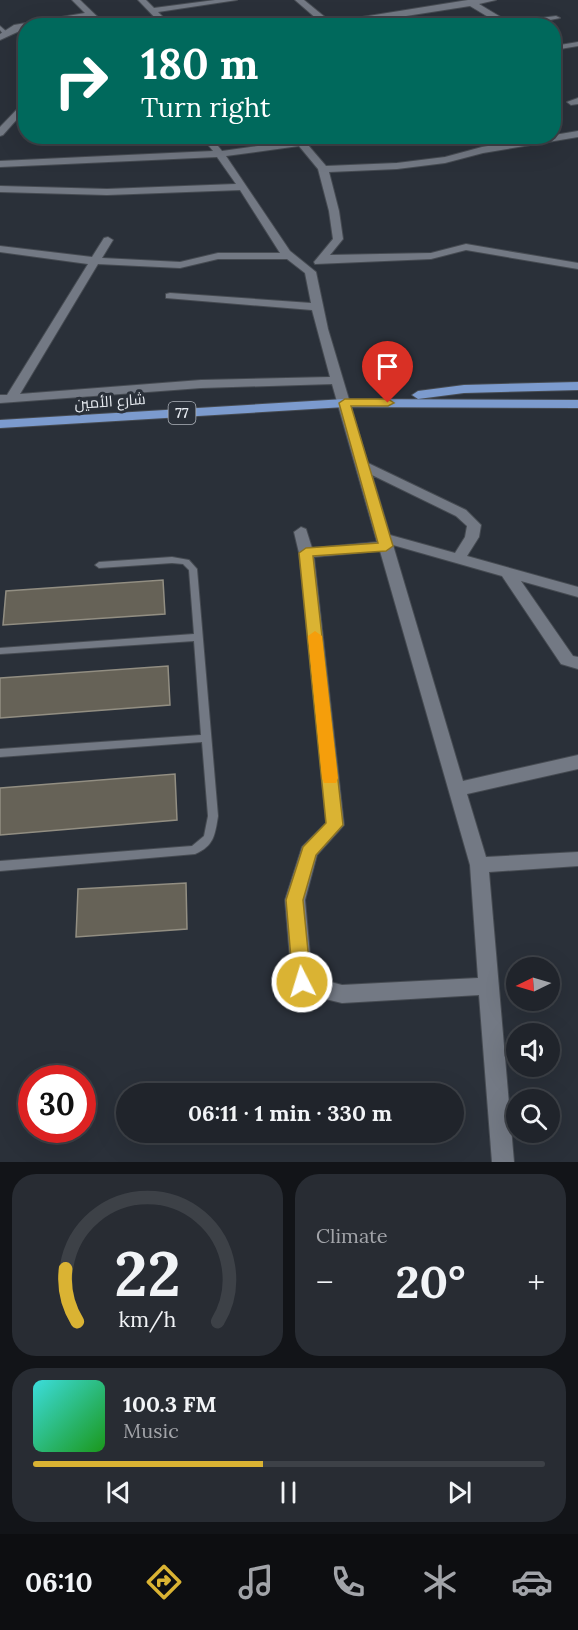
<!DOCTYPE html>
<html lang="en">
<head>
<meta charset="utf-8">
<style>
	body { margin:0; font-family:Lora,Cairo,serif; background:#282c33; color:#f1f3f6; height:100vh; display:flex; flex-direction:column; font-size:22px; white-space:nowrap }
	* { box-sizing:border-box; margin:0 }
	p { font-size:20px; color:#a2a4a9 }
	.icon { flex:none; width:33px; height:33px; fill:none; stroke:currentColor; stroke-width:2; stroke-linecap:round; stroke-linejoin:round }
	.map { position:relative; height:1162px; overflow:hidden }
	.drawer { display:flex; flex-direction:column; gap:12px; padding:12px; background:#121418; flex:1 }
	.drawer>* { flex:none }
	.hud { position:absolute; left:18px; top:18px; width:543px; height:126px; border-radius:24px; box-shadow:0 6px 24px #0002,0 0 0 2px #3d4147; background:#00695c; color:#fff; overflow:hidden }
	.needle { width:39px; rotate:265deg }
	.buttons { position:absolute; left:506px; top:957px; display:grid; gap:12px }
	.buttons a { display:grid; place-items:center; width:54px; height:54px; border-radius:50%; background:#20242b; box-shadow:0 6px 24px #0002,0 0 0 2px #3d4147; font-size:30px }
	.speed { position:absolute; left:18px; top:1065px; display:flex; gap:12px; font-size:30px; font-weight:700; text-align:center }
	.speed>* { display:grid; place-content:center; width:78px; height:78px; border-radius:50%; background:#20242b; box-shadow:0 6px 24px #0002,0 0 0 2px #3d4147; line-height:1 }
	.speed .limit { border:9px solid #d22; background:#fff; color:#111 }
	.pin { position:absolute; display:grid; place-items:center; width:51px; height:51px; color:#fff; margin:-62px -26px; border-radius:50% 50% 50% 0; rotate:-45deg; box-shadow:0 0 6px #0007 }
	.pin .icon { rotate:45deg }
	.me { position:absolute; width:66px; margin:-33px; rotate:355deg; stroke-linejoin:round; filter:drop-shadow(0 0 4px #0008) }
	.turn { display:flex; align-items:center; gap:21px; height:126px; padding:0 24px; font-size:27px }
	.turn .icon { width:78px; height:78px; stroke-width:2.5 }
	.turn b { display:block; font-size:42px; line-height:51px }
	.big { font-size:45px; font-weight:700; line-height:1.1 }
	.drawer .widget { flex:1; display:flex; flex-direction:column; justify-content:center; gap:9px; min-width:0; padding:0 21px; border-radius:24px; background:#282c33 }
	.drawer .dial { align-items:center; gap:0 }
	.dial svg { height:156px; overflow:visible; fill:none; stroke:#3d4147; stroke-width:7; stroke-linecap:round; text-anchor:middle }
	.dial text { fill:#f1f3f6; stroke:none }
	.song { display:flex; align-items:center; gap:18px }
	.cover { width:72px; height:72px; border-radius:9px; background:linear-gradient(135deg,hsl(180 70% 55%),hsl(120 70% 35%)) }
	.played { height:6px; border-radius:3px; background:linear-gradient(90deg,#dab333 45%,#3d4147 45%) }
	.keys { display:flex; justify-content:space-around; direction:ltr }
	.heat { display:flex; justify-content:space-between; align-items:center; font-size:33px; direction:ltr }
	.drawer .tiles { flex:1; display:grid; gap:12px; grid-template-columns:1fr 1fr }
	.widget:last-child { grid-column:span 2 }
	.trip { position:absolute; left:116px; top:1083px; width:348px; height:60px; border-radius:30px; background:#20242b; box-shadow:0 6px 24px #0002,0 0 0 2px #3d4147; font-weight:700; line-height:60px; text-align:center }
	.tab-bar { display:flex; height:96px; justify-content:space-around; align-items:center; background:#0d0e11; color:#a2a4a9 }
	.tab-bar .icon { width:42px; height:42px }
	.tab-bar .active { color:#dab333 }
	.tab-bar b { font-size:27px; color:#f1f3f6 }
	.map>svg:first-child { display:block }
</style>
</head>
<body>
<div class="map">
<svg width="578" height="1162" viewBox="0 0 578 1162">
	<rect width="100%" height="100%" fill="#2a3039"/>
	<path fill="#666257" stroke="#928e82" stroke-width="1.5" d="M 163,580 L 165,614 L 3,625 L 6,591 Z
		M 168,666 L 170,705 L 0,718 L 0,678 Z
		M 175,774 L 177,820 L 0,835 L 0,788 Z
		M 186,883 L 187,929 L 76,937 L 78,889 Z"/>
	<g fill="none" stroke-linecap="round" stroke-linejoin="round">
		<defs>
			<path id="lane" d="M 0,26 L 7,32 L 7,34 L 3,34 L 0,30 Z
				M 172,557 L 189,560 L 197,569 L 218,816 C 215,835 214,846 195,854 L 0,871 L 0,861 L 192,846 L 204,836 L 208,816 L 202,742 L 0,757 L 0,749 L 201,735 L 194,641 L 0,654 L 0,648 L 194,634 L 189,570 L 183,564 L 172,563 L 99,568 L 95,565 L 99,562 Z"/>
			<path id="street" d="M 72,0 L 80,0 L 107,26 L 98,26 L 89,17 L 39,26 L 26,26 L 26,28 L 0,40 L 0,34 L 14,25 L 85,13 Z
				M 138,0 L 146,0 L 154,8 L 215,0 L 237,0 L 158,12 L 172,26 L 163,26 Z
				M 295,0 L 304,0 L 331,22 L 468,0 L 496,0 L 479,4 L 509,22 L 556,16 L 560,18 L 520,26 L 495,26 L 500,24 L 470,6 L 342,26 L 325,26 Z
				M 578,42 L 578,46 L 554,50 L 554,46 Z
				M 578,98 L 578,104 L 571,105 L 567,102 Z
				M 26,100 L 26,109 L 3,135 L 0,136 L 0,127 Z
				M 578,131 L 578,137 L 483,153 L 445,163 L 397,169 L 329,172 L 339,211 L 343,239 L 330,255 L 431,253 L 466,244 L 578,263 L 578,269 L 466,250 L 431,259 L 315,264 L 314,262 L 333,239 L 329,211 L 318,169 L 299,146 L 226,156 L 290,251 L 316,272 L 328,329 L 368,463 L 466,510 L 481,525 L 479,537 L 467,556 L 578,587 L 578,597 L 521,581 L 573,656 L 578,657 L 578,669 L 561,664 L 502,576 L 393,545 L 463,781 L 578,755 L 578,769 L 467,794 L 486,857 L 578,852 L 578,866 L 489,872 L 514,1162 L 492,1162 L 479,995 L 342,1003 L 313,996 L 295,988 L 292,982 L 285,900 L 302,847 L 326,823 L 299,553 L 294,532 L 301,527 L 306,529 L 312,548 L 377,542 L 332,384 L 201,388 L 0,403 L 0,395 L 7,395 L 88,264 L 0,252 L 0,246 L 92,257 L 104,238 L 108,237 L 113,240 L 102,258 L 180,262 L 218,253 L 280,253 L 240,190 L 107,195 L 0,192 L 0,186 L 107,189 L 236,184 L 217,157 L 0,167 L 0,161 L 213,151 L 201,136 L 210,136 L 222,151 L 295,141 L 293,139 L 297,136 L 304,140 L 330,136 L 359,136 L 308,145 L 326,166 L 397,163 L 445,157 L 482,147 ZM 218,259 L 287,259 L 305,273 L 311,303 L 170,293 L 166,294 L 166,298 L 312,310 L 330,377 L 201,380 L 20,394 L 98,264 L 180,268 ZM 372,475 L 456,516 L 467,526 L 465,537 L 455,553 L 390,535 ZM 380,551 L 470,865 L 478,978 L 342,985 L 312,977 L 305,900 L 317,855 L 344,825 L 314,557 Z"/>
			<path id="primary" d="M 578,382 L 578,390 L 464,393 L 418,399 L 412,395 L 418,391 L 464,385 Z
				M 345,399 L 578,400 L 578,408 L 345,407 L 0,428 L 0,420 Z"/>
		</defs>
		<use href="#lane" stroke="#464b52" stroke-width="2"/>
		<use href="#street" stroke="#464b52" stroke-width="2"/>
		<use href="#primary" stroke="#464b52" stroke-width="2"/>
		<use href="#lane" fill="#737984" fill-rule="evenodd"/>
		<use href="#street" fill="#737984" fill-rule="evenodd"/>
		<use href="#primary" fill="#7c9bce" fill-rule="evenodd"/>
	</g>
	<path fill="#dab333" stroke="#8e7421" stroke-width="1.5" d="M 345,399 L 388,399 L 394,403 L 388,406 L 351,406 L 393,546 L 386,551 L 313,556 L 343,825 L 316,855 L 303,900 L 311,982 L 308,988 L 302,990 L 295,988 L 293,982 L 286,900 L 303,847 L 326,823 L 299,553 L 306,548 L 378,543 L 339,403 Z"/>
	<path fill="#f59e0b" d="M 315,631 L 322,636 L 338,778 L 336,783 L 324,783 L 322,778 L 308,636 Z"/>
	<g text-anchor="middle" dominant-baseline="central" stroke-width="6" stroke-linejoin="round" paint-order="stroke">
		<rect fill="#2a3039" stroke="#aeb3ba" stroke-width="1.5" x="168.5" y="402" width="27" height="22" rx="4.5"/>
		<g font-size="14" font-weight="bold" fill="#e7ebf1">
			<text x="182" y="413">77</text>
		</g>
		<g font-size="15" fill="#e7ebf1" stroke="#2a3039">
			<text transform="translate(110 401) rotate(-4)">شارع الأمين</text>
		</g>
	</g>
</svg>
<div class="buttons">
<a><svg class="needle" viewBox="-14 -14 28 28"><path d="M0-13l5 13h-10z" fill="#e53935"/><path d="M0 13l5-13h-10z" fill="#a2a4a9"/></svg></a>
<a><svg class="icon" aria-label="sound" viewBox="0 0 24 24"><path d="M4 9h4l5-4v14l-5-4H4zM17 9q2 3 0 6"/></svg></a>
<a><svg class="icon" aria-label="search" viewBox="0 0 24 24"><circle cx="10" cy="10" r="6"/><path d="M15 15l6 6"/></svg></a>
</div>
<div class="speed"><div class="limit">30</div></div>
<div class="pin" style="left:388px;top:403px;background:#d93025"><svg class="icon" aria-label="arrive" viewBox="0 0 24 24"><path d="M6 21V4h12l-3 4 3 4H6"/></svg></div>
<svg class="me" style="left:302px;top:982px" viewBox="-20 -20 40 40"><circle r="17" fill="#dab333" stroke="#fff" stroke-width="3"/><path d="M0-11L8 9 0 5-8 9z" fill="#fff"/></svg>
<div class="trip">06:11 · 1 min · 330 m</div>
<div class="hud">
<div class="turn"><svg class="icon" aria-label="right" viewBox="0 0 24 24"><path d="M7 20v-9h11M14 6l5 5-5 5"/></svg><div><b>180 m</b>Turn right</div></div>
</div>
</div>
<section class="drawer">
<div class="tiles">
<div class="widget dial"><svg viewBox="0 0 100 80">
<path d="M14 69A42 42 0 1 1 86 69"/>
<path d="M14 69A42 42 0 0 1 8 42" stroke="#dab333"/>
<text x="50" y="56" font-size="32" font-weight="700">22</text>
<text x="50" y="72" font-size="11">km/h</text>
</svg></div>
<div class="widget"><p>Climate</p>
<div class="heat"><a>−</a><b class="big">20°</b><a>+</a></div>
</div>
<div class="widget">
<div class="song"><i class="cover"></i><div><b>100.3 FM</b><p>Music</p></div></div>
<div class="played"></div>
<div class="keys"><svg class="icon" aria-label="previous" viewBox="0 0 24 24"><path d="M18 5L8 12l10 7zM5 5v14"/></svg><svg class="icon" aria-label="pause" viewBox="0 0 24 24"><path d="M8 5v14M16 5v14"/></svg><svg class="icon" aria-label="next" viewBox="0 0 24 24"><path d="M6 5l10 7-10 7zM19 5v14"/></svg></div>
</div>
</div>
</section>
<nav class="tab-bar">
<b>06:10</b>
<svg class="icon active" aria-label="directions" viewBox="0 0 24 24"><path d="M12 3l9 9-9 9-9-9zM9 14v-3h6M13 9l2 2-2 2"/></svg>
<svg class="icon" aria-label="music" viewBox="0 0 24 24"><path d="M9 18V5l10-2v13"/><circle cx="6" cy="18" r="3"/><circle cx="16" cy="16" r="3"/></svg>
<svg class="icon" aria-label="phone" viewBox="0 0 24 24"><path d="M5 4h4l2 5-3 2q2 4 5 5l2-3 5 2v4C11 20 4 13 5 4z"/></svg>
<svg class="icon" aria-label="climate" viewBox="0 0 24 24"><path d="M12 3v18M4 7l16 10M4 17L20 7"/></svg>
<svg class="icon" aria-label="car" viewBox="0 0 24 24"><path d="M5 17H2v-5l4-1 3-4h7l3 4 3 1v5h-3M9 17h6M6 11h13"/><circle cx="7" cy="17" r="2"/><circle cx="17" cy="17" r="2"/></svg>
</nav>
</body>
</html>
